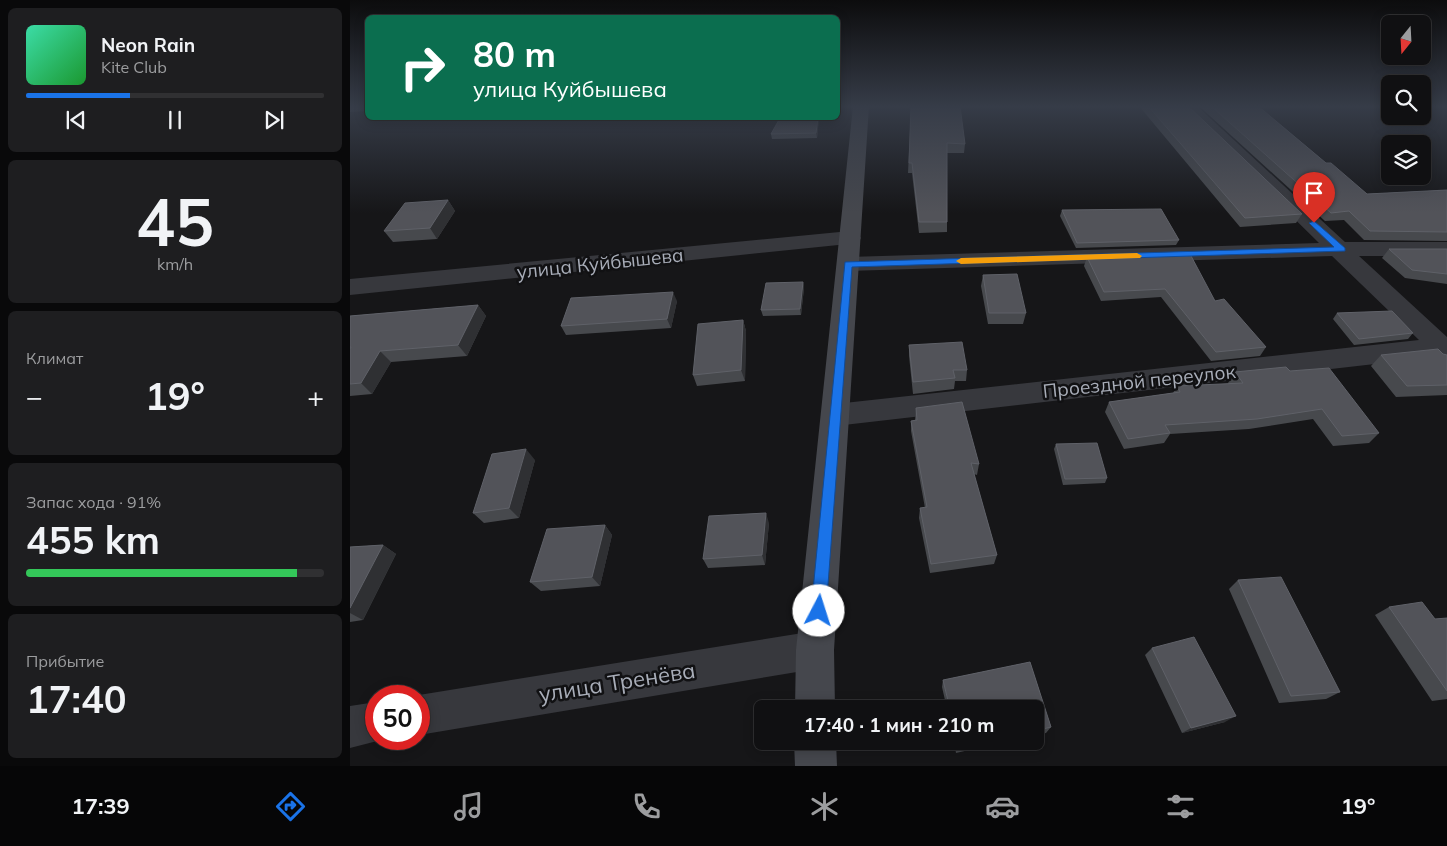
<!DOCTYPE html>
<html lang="ru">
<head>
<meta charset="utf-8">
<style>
	body { margin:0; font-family:Mulish,sans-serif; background:#1e1e20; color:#f1f3f6; height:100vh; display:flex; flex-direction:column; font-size:19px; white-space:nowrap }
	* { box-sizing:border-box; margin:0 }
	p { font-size:16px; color:#9c9d9f }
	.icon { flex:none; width:28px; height:28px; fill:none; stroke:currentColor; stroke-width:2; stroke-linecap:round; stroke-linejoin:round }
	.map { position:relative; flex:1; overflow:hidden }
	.drawer { display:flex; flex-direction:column; gap:8px; padding:8px; background:#09090a; width:350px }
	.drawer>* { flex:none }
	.guide { position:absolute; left:15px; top:15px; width:475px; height:105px; border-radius:8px; box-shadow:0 2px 12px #0003,0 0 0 1px #303032; background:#0b6e4f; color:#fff; overflow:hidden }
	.needle { width:32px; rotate:198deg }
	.buttons { position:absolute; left:1031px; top:15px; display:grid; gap:10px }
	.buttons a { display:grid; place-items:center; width:50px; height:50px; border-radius:8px; background:#101012; box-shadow:0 2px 12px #0003,0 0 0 1px #303032; font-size:25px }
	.speed { position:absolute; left:15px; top:685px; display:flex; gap:10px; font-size:25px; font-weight:700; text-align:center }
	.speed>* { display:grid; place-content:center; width:65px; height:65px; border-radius:50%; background:#101012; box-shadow:0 2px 12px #0003,0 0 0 1px #303032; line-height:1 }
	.speed .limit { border:8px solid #d22; background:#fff; color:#111 }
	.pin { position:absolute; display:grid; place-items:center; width:42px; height:42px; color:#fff; margin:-51px -21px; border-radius:50% 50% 50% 0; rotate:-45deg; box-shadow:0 0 5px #0007 }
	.pin .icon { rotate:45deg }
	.me { position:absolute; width:55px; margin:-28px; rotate:5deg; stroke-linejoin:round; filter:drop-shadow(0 0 4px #0008) }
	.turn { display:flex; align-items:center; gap:18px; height:105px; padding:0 25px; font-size:22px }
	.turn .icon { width:65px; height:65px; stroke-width:2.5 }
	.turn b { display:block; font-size:35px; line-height:42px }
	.big { font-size:38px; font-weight:700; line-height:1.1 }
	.drawer .tile { flex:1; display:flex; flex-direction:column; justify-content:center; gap:8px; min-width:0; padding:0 18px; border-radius:8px; background:#1e1e20 }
	.drawer .dial { align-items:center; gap:0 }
	.dial b { font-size:65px; line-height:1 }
	.song { display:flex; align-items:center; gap:15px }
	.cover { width:60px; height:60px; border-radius:8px; background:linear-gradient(135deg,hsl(160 70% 55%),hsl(130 70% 35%)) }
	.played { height:5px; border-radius:2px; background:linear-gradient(90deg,#1a73e8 35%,#303032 35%) }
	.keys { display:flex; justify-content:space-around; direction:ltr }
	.heat { display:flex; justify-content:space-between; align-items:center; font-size:28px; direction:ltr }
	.charge { height:8px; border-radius:4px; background:linear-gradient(90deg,#34c759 91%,#303032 0) }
	.trip { position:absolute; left:404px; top:700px; width:290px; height:50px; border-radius:8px; background:#101012; box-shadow:0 2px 12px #0003,0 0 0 1px #303032; font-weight:700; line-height:50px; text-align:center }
	.menu { display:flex; height:80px; justify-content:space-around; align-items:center; background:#060607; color:#9c9d9f }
	.menu .icon { width:35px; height:35px }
	.menu .on { color:#1a73e8 }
	.menu b { font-size:22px; color:#f1f3f6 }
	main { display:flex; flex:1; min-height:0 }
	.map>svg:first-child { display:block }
</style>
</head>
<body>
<main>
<section class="drawer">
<div class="tile">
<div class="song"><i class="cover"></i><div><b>Neon Rain</b><p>Kite Club</p></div></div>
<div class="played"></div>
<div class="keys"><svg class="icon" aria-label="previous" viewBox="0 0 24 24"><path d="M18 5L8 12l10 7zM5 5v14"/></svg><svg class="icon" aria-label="pause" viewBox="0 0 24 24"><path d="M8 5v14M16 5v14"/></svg><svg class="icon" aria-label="next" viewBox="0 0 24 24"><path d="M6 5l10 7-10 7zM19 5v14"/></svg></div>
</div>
<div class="tile dial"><b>45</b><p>km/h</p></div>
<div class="tile"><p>Климат</p>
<div class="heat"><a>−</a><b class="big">19°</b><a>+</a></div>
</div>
<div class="tile"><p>Запас хода · 91%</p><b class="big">455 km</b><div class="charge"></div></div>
<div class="tile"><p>Прибытие</p><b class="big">17:40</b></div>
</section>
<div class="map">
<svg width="1097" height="766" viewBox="0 0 1097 766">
	<rect width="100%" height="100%" fill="#161618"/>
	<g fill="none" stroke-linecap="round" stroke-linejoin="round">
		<path fill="#37383d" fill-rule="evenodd" d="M 830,106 L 847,106 L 995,242 L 1097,242 L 1097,256 L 1009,256 L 1097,337 L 1097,361 L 1086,357 L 485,426 L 475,423 L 471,415 L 475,407 L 485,404 L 1069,340 L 982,256 L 498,271 L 490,269 L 487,264 L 490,259 L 498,257 L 969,243 Z
			M 500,231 L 508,233 L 511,238 L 508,243 L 0,295 L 0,279 Z
			M 465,631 L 479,636 L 484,650 L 479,664 L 465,669 L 69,735 L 69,696 L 65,696 L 69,695 Z
			M 26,702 L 26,739 L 35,739 L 0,748 L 0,706 Z"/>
		<path fill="#45474d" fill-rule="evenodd" d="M 0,106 L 18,106 L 18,111 L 0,112 Z
			M 503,106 L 519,106 L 484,650 L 485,709 L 445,709 L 446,650 Z
			M 444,741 L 486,741 L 487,766 L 445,766 Z"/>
	</g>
	<path fill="#47494d" d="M 561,106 L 615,144 L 614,153 L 597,153 L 597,232 L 569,233 L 562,173 L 558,173 Z
		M 789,106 L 838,106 L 952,214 L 946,223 L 890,227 Z
		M 849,106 L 908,106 L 976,163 L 1017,194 L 1097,190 L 1097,241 L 1014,240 L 994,220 L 975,221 Z
		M 469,118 L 467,138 L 422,139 L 421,134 Z
		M 98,200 L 105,211 L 87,239 L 43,242 L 34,231 Z
		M 712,210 L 829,240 L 826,245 L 726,248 L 710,216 Z
		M 1039,249 L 1097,249 L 1097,284 L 1055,278 L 1032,258 Z
		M 737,257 L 865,301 L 916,347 L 910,356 L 861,361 L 811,297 L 751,301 L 734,266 Z
		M 633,275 L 676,313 L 673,324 L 638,324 L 631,286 Z
		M 453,282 L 454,288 L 451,315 L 413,316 L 411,310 Z
		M 327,301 L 321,328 L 216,335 L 211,326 Z
		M 128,305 L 136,316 L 117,356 L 41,362 L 22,394 L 0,396 L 0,316 Z
		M 987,313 L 1063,333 L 1058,339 L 1004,345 L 983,319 Z
		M 393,320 L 396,331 L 395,381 L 347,386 L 343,375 Z
		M 559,345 L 617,370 L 616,381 L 605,381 L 604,389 L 563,394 L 559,356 Z
		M 1093,354 L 1097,355 L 1097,395 L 1046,397 L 1021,366 L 1031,355 Z
		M 940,371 L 1029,433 L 1019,443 L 983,446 L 963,419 L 899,429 L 820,434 L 814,443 L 774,449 L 755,412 L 759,402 L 823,393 L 827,386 L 879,384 L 878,383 L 885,372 Z
		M 566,408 L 629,464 L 627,475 L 624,474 L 647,555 L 644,564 L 580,573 L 569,518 L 570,508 L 575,508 L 561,431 L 561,421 L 565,420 Z
		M 706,444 L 757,478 L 755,483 L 713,485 L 704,449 Z
		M 185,460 L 169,518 L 134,523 L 123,513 Z
		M 419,523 L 415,565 L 358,568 L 353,559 Z
		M 255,525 L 262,535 L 250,586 L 191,591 L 180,582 Z
		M 33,545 L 46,554 L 13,620 L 0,622 L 0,547 Z
		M 888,580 L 990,692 L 976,699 L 929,703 L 879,589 Z
		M 1039,607 L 1085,619 L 1097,618 L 1097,699 L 1082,701 L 1025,615 Z
		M 802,648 L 875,722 L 832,733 L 795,655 Z
		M 680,662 L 701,727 L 696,733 L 685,735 L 685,709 L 597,709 L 592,687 L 593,680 Z
		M 604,741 L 658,741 L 606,753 Z"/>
	<path fill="#2f3033" d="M 468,118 L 469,118 L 467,138 L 466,133 Z
		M 98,200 L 105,211 L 87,239 L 80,228 Z
		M 453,282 L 454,288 L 451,315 L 450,309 Z
		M 323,292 L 327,301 L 321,328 L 317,319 Z
		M 128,305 L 136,316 L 117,356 L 108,345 Z
		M 393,320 L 396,331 L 395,381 L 391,370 Z
		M 30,351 L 41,362 L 22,394 L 11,383 Z
		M 176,449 L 185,460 L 169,518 L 159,508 Z
		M 416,513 L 419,523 L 415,565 L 412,555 Z
		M 255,525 L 262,535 L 250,586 L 242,577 Z
		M 33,545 L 46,554 L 13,620 L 0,613 L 0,608 Z
		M 886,716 L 875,722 L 832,733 L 841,728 Z"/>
	<path fill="#525359" stroke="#5f6168" d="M 561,106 L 610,106 L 615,144 L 597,143 L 597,222 L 569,222 L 562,163 L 559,163 Z
		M 798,106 L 838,106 L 952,214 L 895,218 Z
		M 861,106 L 908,106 L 976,163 L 981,163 L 1017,194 L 1097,190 L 1097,232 L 1020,231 L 999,211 L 981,213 Z
		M 430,118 L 468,118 L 466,133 L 421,134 Z
		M 98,200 L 80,228 L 34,231 L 55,203 Z
		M 811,209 L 829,240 L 727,243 L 712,210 Z
		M 1039,249 L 1097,249 L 1097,274 L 1062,270 Z
		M 840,254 L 865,301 L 874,299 L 916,347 L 866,352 L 815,289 L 754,292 L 737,257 Z
		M 667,274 L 676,313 L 639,313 L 633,275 Z
		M 453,282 L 450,309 L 411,310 L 416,283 Z
		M 323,292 L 317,319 L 211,326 L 221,298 Z
		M 128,305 L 108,345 L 30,351 L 11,383 L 0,384 L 0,349 L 1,347 L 0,347 L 0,316 Z
		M 1042,311 L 1063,333 L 1009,339 L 987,313 Z
		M 393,320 L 391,370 L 343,375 L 348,324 Z
		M 612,342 L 617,370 L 603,370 L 605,378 L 563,382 L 559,345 Z
		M 1088,349 L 1093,354 L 1097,355 L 1097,385 L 1057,386 L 1031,355 Z
		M 936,367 L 940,371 L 979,368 L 1029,433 L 992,436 L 972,409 L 907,419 L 815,425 L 820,433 L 778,439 L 759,402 L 830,392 L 827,386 L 893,383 L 885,372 Z
		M 612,402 L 629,464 L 621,463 L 647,555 L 581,564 L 570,508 L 577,507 L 561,421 L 567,420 L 566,408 Z
		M 747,443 L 757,478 L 715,479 L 706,444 Z
		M 176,449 L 159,508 L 123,513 L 142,454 Z
		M 416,513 L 412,555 L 353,559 L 359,516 Z
		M 255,525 L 242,577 L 180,582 L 197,529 Z
		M 33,545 L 0,608 L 0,547 Z
		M 931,577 L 990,692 L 941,696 L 888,580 Z
		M 1072,602 L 1085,619 L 1097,618 L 1097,691 L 1039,607 Z
		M 844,637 L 886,716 L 841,728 L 802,648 Z
		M 680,662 L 701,727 L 685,731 L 685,709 L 600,709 L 593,680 Z
		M 607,741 L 637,741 L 608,748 Z"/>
	<linearGradient id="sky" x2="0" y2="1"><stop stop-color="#0c0c0d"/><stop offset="0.5" stop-color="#363c48"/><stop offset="1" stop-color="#363c48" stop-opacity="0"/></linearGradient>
	<rect width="1097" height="213" fill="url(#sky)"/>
	<path fill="#1a73e8" stroke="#114b97" d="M 964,221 L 995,248 L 995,251 L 502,267 L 476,611 L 474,616 L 469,618 L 463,616 L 461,611 L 495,262 L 984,247 L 961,225 L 959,223 Z"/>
	<path fill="#f59e0b" d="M 787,253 L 792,256 L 790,258 L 611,264 L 606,261 L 611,258 Z"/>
	<g text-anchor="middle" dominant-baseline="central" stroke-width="5" stroke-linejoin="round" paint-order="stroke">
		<g font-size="19" fill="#a8adb8" stroke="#111113">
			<text transform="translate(250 263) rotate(-6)">улица Куйбышева</text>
			<text transform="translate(789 381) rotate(-6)">Проездной переулок</text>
		</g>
		<g font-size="22" fill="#a8adb8" stroke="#111113">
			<text transform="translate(267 682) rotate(-9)">улица Тренёва</text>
		</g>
	</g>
</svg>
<div class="buttons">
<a><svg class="needle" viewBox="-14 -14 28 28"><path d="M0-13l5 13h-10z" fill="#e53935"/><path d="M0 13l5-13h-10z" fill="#9c9d9f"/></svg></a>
<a><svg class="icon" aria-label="search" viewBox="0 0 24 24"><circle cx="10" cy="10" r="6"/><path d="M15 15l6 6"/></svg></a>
<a><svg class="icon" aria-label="layers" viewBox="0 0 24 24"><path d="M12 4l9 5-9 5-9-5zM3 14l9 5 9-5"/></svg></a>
</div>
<div class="speed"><div class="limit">50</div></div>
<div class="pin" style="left:964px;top:223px;background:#d93025"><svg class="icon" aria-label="arrive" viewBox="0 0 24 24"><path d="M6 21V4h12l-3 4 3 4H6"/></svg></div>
<svg class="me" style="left:469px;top:611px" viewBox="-20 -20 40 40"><circle r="19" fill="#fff"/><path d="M0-13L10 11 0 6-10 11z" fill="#1a73e8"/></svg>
<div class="trip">17:40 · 1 мин · 210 m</div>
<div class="guide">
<div class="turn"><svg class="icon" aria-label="right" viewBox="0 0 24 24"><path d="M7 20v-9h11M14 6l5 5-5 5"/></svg><div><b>80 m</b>улица Куйбышева</div></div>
</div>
</div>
</main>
<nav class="menu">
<b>17:39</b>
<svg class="icon on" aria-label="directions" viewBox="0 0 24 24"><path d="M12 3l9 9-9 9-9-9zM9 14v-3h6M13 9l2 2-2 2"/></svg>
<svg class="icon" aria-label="music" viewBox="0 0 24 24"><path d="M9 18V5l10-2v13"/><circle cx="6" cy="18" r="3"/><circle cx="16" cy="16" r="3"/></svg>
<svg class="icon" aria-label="phone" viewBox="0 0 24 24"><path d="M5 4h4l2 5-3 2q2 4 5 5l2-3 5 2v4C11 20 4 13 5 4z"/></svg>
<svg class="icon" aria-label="climate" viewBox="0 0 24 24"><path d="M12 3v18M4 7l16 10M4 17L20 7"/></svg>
<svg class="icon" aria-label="car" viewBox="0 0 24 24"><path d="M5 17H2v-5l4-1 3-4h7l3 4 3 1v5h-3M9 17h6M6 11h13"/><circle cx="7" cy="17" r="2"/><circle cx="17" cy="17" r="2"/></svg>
<svg class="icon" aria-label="filters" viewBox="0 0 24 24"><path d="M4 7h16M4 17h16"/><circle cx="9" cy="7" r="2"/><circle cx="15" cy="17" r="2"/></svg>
<b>19°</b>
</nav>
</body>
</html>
